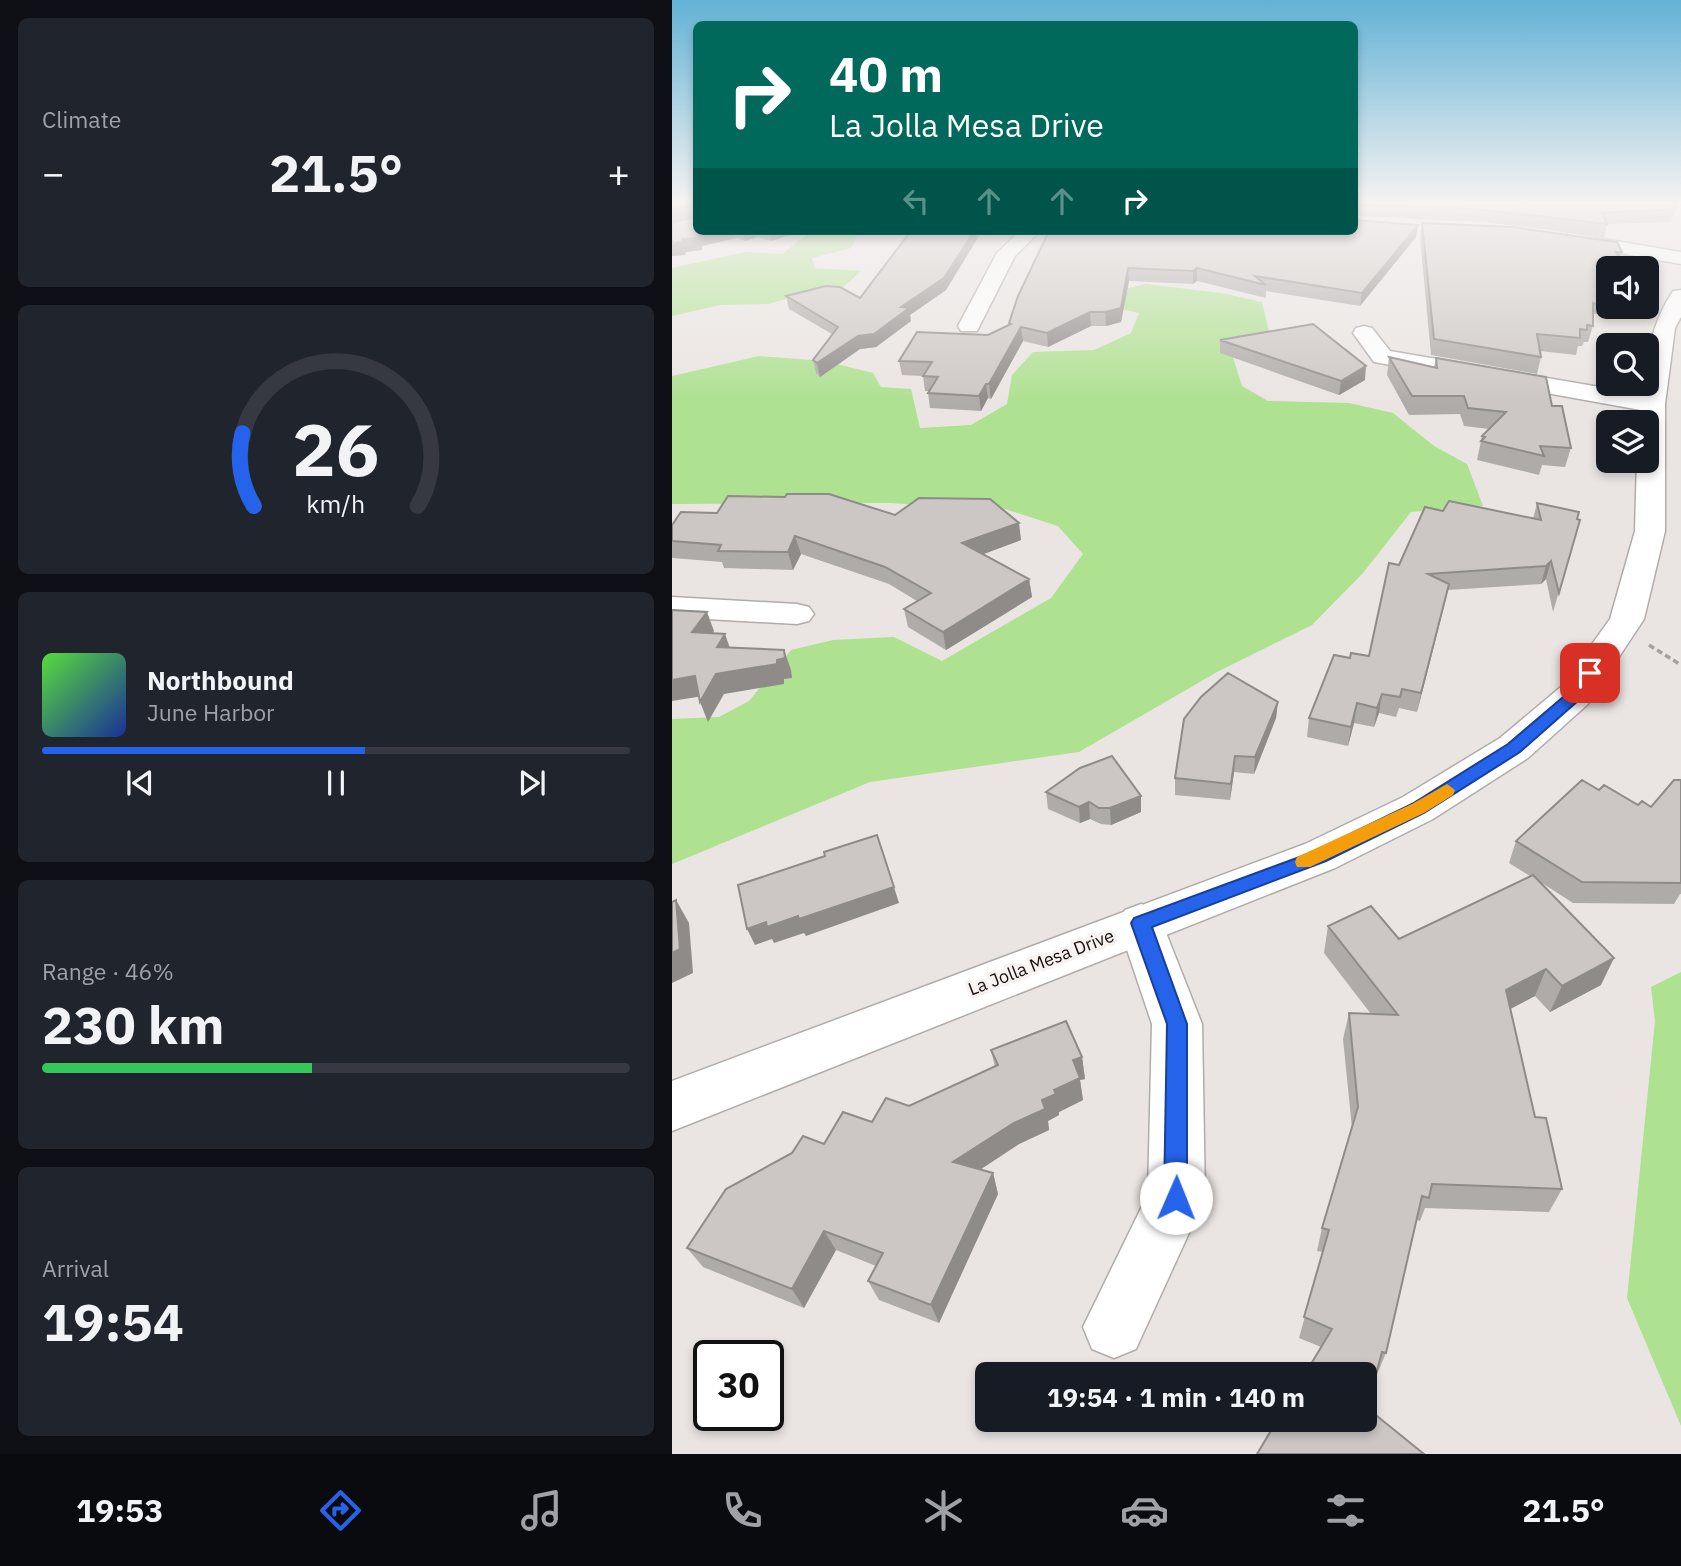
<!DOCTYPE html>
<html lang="en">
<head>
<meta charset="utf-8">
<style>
	body { margin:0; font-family:"IBM Plex Sans",sans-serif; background:#20242c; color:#f1f3f6; height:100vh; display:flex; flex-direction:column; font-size:26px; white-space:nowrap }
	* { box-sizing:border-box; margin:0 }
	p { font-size:23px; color:#9ea1a6 }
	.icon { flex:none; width:38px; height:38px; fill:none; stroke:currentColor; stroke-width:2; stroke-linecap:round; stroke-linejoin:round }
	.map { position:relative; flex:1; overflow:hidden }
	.drawer { display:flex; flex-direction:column; gap:18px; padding:18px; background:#0d0f14; width:672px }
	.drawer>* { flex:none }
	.guide { position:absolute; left:21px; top:21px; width:665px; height:214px; border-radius:10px; box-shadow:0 4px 10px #0003; background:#00695c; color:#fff; overflow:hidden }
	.fabs { position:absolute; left:924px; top:256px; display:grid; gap:14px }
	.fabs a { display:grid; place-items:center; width:63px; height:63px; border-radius:10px; background:#171b24; box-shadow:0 4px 10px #0003; font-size:35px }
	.speed { position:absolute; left:21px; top:1340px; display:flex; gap:14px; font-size:35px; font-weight:700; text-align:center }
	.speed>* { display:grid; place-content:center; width:91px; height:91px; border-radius:50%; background:#171b24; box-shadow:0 4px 10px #0003; line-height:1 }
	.speed .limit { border:4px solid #111; border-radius:10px; background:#fff; color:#111 }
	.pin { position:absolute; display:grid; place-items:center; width:60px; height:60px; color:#fff; margin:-30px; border-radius:14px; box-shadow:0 4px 10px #0006 }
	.me { position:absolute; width:77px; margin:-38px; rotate:1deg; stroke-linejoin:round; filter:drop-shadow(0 0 5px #0008) }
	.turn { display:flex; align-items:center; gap:24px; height:147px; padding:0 21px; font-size:32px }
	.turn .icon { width:91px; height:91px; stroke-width:2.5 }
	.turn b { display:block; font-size:49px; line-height:60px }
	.lanes { display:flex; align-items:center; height:66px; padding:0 21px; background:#0003; justify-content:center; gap:35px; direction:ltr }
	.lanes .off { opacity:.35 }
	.big { font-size:52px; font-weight:700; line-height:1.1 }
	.drawer .tile { flex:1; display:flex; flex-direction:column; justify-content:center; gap:10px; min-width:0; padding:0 24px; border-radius:10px; background:#20242c }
	.drawer .dial { align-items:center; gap:0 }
	.dial svg { height:182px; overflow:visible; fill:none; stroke:#363941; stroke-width:7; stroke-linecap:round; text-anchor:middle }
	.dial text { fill:#f1f3f6; stroke:none }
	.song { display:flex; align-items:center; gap:21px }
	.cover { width:84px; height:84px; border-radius:10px; background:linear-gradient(135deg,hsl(110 70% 55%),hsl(230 70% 35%)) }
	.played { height:7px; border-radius:4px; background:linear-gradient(90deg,#2563eb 55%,#363941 55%) }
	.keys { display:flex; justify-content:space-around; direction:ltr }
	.heat { display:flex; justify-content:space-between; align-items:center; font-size:38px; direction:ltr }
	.charge { height:10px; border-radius:5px; background:linear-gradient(90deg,#34c759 46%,#363941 0) }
	.trip { position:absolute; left:303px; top:1362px; width:402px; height:70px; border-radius:10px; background:#171b24; box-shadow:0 4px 10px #0003; font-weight:700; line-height:70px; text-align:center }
	.tab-bar { display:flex; height:112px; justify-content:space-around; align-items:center; background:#090b0e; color:#9ea1a6 }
	.tab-bar .icon { width:49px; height:49px }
	.tab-bar .selected { color:#2563eb }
	.tab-bar b { font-size:32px; color:#f1f3f6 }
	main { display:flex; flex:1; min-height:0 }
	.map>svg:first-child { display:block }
</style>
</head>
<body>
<main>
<section class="drawer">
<div class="tile"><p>Climate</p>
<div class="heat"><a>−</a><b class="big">21.5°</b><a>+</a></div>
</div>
<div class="tile dial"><svg viewBox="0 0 100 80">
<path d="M14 69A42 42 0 1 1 86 69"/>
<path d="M14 69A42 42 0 0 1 9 37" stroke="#2563eb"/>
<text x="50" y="56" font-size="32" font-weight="700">26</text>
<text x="50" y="72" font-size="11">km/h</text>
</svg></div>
<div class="tile">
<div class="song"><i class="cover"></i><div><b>Northbound</b><p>June Harbor</p></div></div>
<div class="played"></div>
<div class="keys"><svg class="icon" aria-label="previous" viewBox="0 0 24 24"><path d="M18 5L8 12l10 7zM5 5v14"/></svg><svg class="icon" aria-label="pause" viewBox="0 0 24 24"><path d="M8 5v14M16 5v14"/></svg><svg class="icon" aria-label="next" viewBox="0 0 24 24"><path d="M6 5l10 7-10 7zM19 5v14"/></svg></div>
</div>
<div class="tile"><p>Range · 46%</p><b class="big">230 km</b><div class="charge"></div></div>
<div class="tile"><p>Arrival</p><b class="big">19:54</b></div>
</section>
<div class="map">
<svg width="1009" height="1454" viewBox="0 0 1009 1454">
	<rect width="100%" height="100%" fill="#eae5e3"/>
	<path fill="#aee190" d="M 140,231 L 187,231 L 179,248 L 140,258 L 143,268 L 189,271 L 164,294 L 117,298 L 96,304 L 48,305 L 0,316 L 0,268 L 74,252 L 110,254 Z
		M 474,284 L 549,293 L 590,302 L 598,336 L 561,357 L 570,386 L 596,401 L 677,403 L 721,413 L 762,446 L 795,464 L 811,506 L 739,512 L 691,573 L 640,625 L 545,672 L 407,752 L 198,782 L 0,864 L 0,719 L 47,717 L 77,701 L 119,650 L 161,640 L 222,637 L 270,661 L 379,598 L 411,554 L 386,526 L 333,509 L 217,503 L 0,504 L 0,376 L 87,356 L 153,361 L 201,373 L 209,387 L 239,389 L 248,428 L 299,425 L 335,404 L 340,375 L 361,352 L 422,350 L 459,333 L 467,313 L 445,308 L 456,288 Z
		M 1009,972 L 1009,1426 L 955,1298 L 983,1021 L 979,987 Z"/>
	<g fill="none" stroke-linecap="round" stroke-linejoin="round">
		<defs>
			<path id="street" d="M 348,231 L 368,231 L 343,256 L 305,331 L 289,331 L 286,326 L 325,253 Z
				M 897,233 L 1009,252 L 1009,264 L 890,243 L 887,239 Z
				M 692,326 L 700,328 L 718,351 L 980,396 L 989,399 L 993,404 L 989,409 L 980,412 L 702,362 L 681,333 L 684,328 Z
				M 0,597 L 125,604 L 137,607 L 142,614 L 137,621 L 125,624 L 0,617 Z
				M 469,904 L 485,910 L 530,1024 L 533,1198 L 464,1349 L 442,1358 L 420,1349 L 411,1327 L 476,1194 L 480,1024 L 446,923 L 453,910 Z"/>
			<path id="secondary" d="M 1009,290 L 1009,317 L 1003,328 L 993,404 L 993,531 L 972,619 L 916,704 L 856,758 L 761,819 L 663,868 L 0,1131 L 0,1081 L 633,844 L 731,797 L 828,738 L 890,686 L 938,619 L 963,531 L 965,460 L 975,460 L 975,422 L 967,422 L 971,383 L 975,383 C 975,348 982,320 1001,291 Z"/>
		</defs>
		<use href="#street" stroke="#b1acaa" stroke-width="3"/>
		<use href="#secondary" stroke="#b1acaa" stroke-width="3"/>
		<path stroke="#a5a1a0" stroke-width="3.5" stroke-dasharray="6 3.5" stroke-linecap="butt" d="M 977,645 L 1009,665"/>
		<use href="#street" fill="#fff" fill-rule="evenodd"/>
		<use href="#secondary" fill="#fff" fill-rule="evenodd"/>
	</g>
	<path fill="#afaba9" d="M 24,201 L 24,231 L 130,231 L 99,241 L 85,237 L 73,241 L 64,238 L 30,246 L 30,250 L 14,252 L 13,255 L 0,256 L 22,216 L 0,222 Z
		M 682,201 L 1003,209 L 999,222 L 935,224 L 932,237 L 812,222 L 683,216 L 683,220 L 746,225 L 744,237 L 688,306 L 594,291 L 594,298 L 525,281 L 521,284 L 457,281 L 449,322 L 434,326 L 419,326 L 376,347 L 351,341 L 319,399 L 316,398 L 309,411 L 258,408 L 256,393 L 257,391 L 253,391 L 251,376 L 230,375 L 227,361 L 316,335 L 337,325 L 337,323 L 377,231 L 682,231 Z
		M 750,223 L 950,252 L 948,261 L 950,264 L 949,268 L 936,268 L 936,279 L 930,279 L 930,298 L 926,314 L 922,314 L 921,326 L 916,342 L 912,342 L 910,346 L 906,346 L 904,355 L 868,351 L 869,357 L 865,374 L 759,355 L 748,237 Z
		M 239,231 L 310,231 L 274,290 L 238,315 L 239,321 L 204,347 L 188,349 L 148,377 L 144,373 L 141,360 L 160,334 L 117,309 L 114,296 L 188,298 Z
		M 548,340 L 693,380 L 667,395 L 548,353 Z
		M 717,357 L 762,367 L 764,358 L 880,406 L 899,448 L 893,467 L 870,465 L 867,475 L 805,460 L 810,436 L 817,429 L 792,426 L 788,414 L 737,415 L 715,375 Z
		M 865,503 L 908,520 L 881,612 L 874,579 L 869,584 L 776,590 L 745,712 L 727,708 L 724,717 L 707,713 L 702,727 L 682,723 L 676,746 L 635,737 L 637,718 L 678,658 L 697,656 L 727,565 L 771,511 L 861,519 Z
		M 223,515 L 349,540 L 311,554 L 357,579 L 360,597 L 274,650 L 236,627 L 232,609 L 245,601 L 217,584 L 129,554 L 121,570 L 52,568 L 50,562 L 0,558 L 0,525 Z
		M 606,702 L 604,718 L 582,774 L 562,772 L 558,800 L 503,795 L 503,778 Z
		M 1009,780 L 1009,894 L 1008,894 L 1002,904 L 901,903 L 870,883 L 929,985 L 878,1012 L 863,996 L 838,1009 L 863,1117 L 890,1189 L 877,1212 L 753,1208 L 748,1221 L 745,1220 L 714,1353 L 706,1372 L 705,1372 L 695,1408 L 585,1454 L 649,1347 L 627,1338 L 651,1252 L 645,1251 L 650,1228 L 680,1128 L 671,1039 L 677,1013 L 699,1014 L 652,953 L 656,926 L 727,939 L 858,876 L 837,863 L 844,841 L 927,790 L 966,805 L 979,807 Z
		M 374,792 L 469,812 L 439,825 L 429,824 L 418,819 L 408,823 L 376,809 Z
		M 319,1050 L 410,1057 L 413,1079 L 408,1080 L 411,1100 L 387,1112 L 387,1115 L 376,1121 L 377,1130 L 347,1144 L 308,1169 L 321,1173 L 326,1194 L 267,1323 L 207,1300 L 196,1281 L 204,1266 L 164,1250 L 132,1308 L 31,1267 L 15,1248 L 152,1144 L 323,1067 Z"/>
	<path fill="#8f8b89" d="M 22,203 L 24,215 L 0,222 L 0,209 Z
		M 746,225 L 744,237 L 688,306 L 690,293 Z
		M 39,231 L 62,231 L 64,238 L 30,246 L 30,250 L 14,252 L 13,255 L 0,256 L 0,243 Z
		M 71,231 L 84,231 L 85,237 L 73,241 Z
		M 96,231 L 130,231 L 99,241 Z
		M 302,231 L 310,231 L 274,290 L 238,315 L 239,321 L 204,347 L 188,349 L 148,377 L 145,363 L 229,307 Z
		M 456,268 L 457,281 L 449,322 L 434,326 L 433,312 Z
		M 525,268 L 525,281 L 521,284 L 521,271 Z
		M 418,312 L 419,326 L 376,347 L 375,333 Z
		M 349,327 L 351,341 L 319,399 L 317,384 Z
		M 694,366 L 693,380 L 667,395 L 669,381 Z
		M 314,384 L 316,398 L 309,411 L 307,396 Z
		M 347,523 L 349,540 L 293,561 L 290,543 Z
		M 123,536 L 129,554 L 121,570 L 116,552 Z
		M 879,561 L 874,579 L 869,584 L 874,566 Z
		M 357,579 L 360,597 L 274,650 L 271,632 Z
		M 777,584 L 773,602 L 745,712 L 749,693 Z
		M 35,612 L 42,631 L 28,652 L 20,632 Z
		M 53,634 L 60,654 L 45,647 Z
		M 112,650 L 119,670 L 120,678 L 112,679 L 112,684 L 52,694 L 36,722 L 28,702 L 44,674 L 105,660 Z
		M 23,676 L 31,696 L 0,701 L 0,680 Z
		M 710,694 L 707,713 L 702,727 L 705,708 Z
		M 606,702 L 604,718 L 582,774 L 583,757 Z
		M 685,703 L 682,723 L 676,746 L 679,727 Z
		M 563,756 L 562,772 L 558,800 L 559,784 Z
		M 469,796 L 469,812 L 439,825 L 438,808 Z
		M 417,802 L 418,819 L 408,823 L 407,807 Z
		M 222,887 L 227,903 L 134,936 L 132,933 L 102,943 L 100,939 L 83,945 L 75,929 L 94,922 L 126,916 Z
		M 4,900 L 17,923 L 21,973 L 0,983 L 0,953 Z
		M 942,958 L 929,985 L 878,1012 L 890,986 Z
		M 874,969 L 863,996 L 823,1017 L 834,990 Z
		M 410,1057 L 413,1079 L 408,1080 L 411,1100 L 387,1112 L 387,1115 L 376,1121 L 377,1130 L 347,1144 L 288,1183 L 281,1162 L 370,1100 L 382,1090 L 401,1060 Z
		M 321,1173 L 326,1194 L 267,1323 L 259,1305 Z
		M 152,1231 L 164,1250 L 132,1308 L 120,1289 Z"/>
	<path fill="#ccc7c4" stroke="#8f8b89" stroke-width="2" d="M 0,201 L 24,201 L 24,231 L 39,231 L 27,234 L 26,238 L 10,239 L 10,242 L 0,243 L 0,223 L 22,217 L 22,203 L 0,209 Z
		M 682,201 L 1003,201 L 1003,209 L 930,213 L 935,224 L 814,210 L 682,204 Z
		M 682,214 L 683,220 L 746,225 L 690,293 L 583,276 L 594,285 L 525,268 L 521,271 L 456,268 L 449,308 L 433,312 L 418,312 L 375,333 L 349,327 L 317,384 L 314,384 L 307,396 L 256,393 L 266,377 L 251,376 L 260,362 L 227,361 L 245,332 L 316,335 L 339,324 L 337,323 L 346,296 L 377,231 L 682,231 Z
		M 750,223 L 840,227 L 945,242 L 950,252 L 944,252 L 950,264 L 930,263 L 930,298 L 925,298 L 925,304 L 921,303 L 921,326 L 915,325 L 915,330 L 908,329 L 908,338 L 865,334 L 869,357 L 762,339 Z
		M 239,231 L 302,231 L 272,278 L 229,307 L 237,308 L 202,334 L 186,336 L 145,363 L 141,360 L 166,327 L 114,296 L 154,286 L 168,287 L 188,298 Z
		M 641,324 L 694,366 L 669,381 L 548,340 Z
		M 717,357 L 765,368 L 764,358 L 874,377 L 880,406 L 890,406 L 899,448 L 868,446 L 872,456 L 809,441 L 813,437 L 810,436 L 834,412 L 796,408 L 792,396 L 740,396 Z
		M 115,494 L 157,494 L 223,515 L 247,498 L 318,499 L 347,523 L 290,543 L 357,579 L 271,632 L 232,609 L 259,593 L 213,567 L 123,536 L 116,552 L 46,551 L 49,545 L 0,541 L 0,525 L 9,512 L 45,513 L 56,496 L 113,497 Z
		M 777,501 L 869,520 L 865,503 L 907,512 L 905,519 L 908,520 L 887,593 L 879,561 L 874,566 L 756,574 L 777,584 L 749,693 L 730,689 L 728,697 L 710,694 L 705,708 L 685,703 L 679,727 L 637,718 L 662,655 L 678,658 L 679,653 L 697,656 L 717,563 L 727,565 L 753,507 L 771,511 Z
		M 0,610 L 35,612 L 20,632 L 53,634 L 45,647 L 112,650 L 113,658 L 105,660 L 105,664 L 44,674 L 28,702 L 23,676 L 0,680 Z
		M 556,673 L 606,702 L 583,757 L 563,756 L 559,784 L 503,778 L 512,719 L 529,697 Z
		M 440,756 L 469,796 L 438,808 L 427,808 L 417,802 L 407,807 L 374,792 L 408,768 Z
		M 910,780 L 927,790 L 932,785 L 966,805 L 970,801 L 979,807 L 1002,780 L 1009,780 L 1009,883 L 910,882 L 844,841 Z
		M 205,835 L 222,887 L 127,919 L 126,916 L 95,927 L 94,922 L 75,929 L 66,885 L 153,856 L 152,852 Z
		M 861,875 L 942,958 L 890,986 L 874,969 L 834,990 L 863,1117 L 874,1118 L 890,1189 L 760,1184 L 757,1198 L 750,1196 L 714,1353 L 710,1352 L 695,1408 L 752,1454 L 585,1454 L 606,1419 L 693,1419 L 693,1374 L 633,1374 L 660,1329 L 632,1317 L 657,1230 L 650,1228 L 686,1107 L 677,1013 L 726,1015 L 656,926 L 699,906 L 727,939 Z
		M 4,900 L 8,949 L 0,953 L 0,902 Z
		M 394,1021 L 410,1057 L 401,1060 L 408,1078 L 382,1090 L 384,1094 L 370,1100 L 373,1109 L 342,1123 L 281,1162 L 321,1173 L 259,1305 L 196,1281 L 211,1253 L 152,1231 L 120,1289 L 15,1248 L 54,1189 L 120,1153 L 131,1136 L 152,1144 L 171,1112 L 200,1122 L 214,1098 L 237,1106 L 326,1065 L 319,1050 Z"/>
	<linearGradient id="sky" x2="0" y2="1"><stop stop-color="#62b2d6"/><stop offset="0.5" stop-color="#f6f3f2"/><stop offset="1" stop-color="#f6f3f2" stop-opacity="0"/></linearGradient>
	<rect width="1009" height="404" fill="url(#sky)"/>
	<path fill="#2563eb" stroke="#184099" stroke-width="2" d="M 918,668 L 926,673 L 908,699 L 848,752 L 752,813 L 654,861 L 480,927 L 515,1024 L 515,1198 L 512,1206 L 504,1210 L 495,1206 L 492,1198 L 495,1024 L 459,923 L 462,918 L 641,852 L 740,804 L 836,744 L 897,692 L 913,669 Z"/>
	<path fill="#f59e0b" d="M 775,784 L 783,790 L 781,795 L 752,813 L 638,867 L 625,867 L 623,862 L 625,857 L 740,804 Z"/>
	<g text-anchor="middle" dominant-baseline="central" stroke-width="7" stroke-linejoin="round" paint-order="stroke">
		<g font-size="18" fill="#131110" stroke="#f8f2f0">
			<text transform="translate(369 962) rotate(-21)">La Jolla Mesa Drive</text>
		</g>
	</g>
</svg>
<div class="fabs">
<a><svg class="icon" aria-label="sound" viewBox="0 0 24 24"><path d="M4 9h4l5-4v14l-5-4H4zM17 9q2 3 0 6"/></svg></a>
<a><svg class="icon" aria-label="search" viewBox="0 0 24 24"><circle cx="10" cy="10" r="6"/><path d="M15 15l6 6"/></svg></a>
<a><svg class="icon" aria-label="layers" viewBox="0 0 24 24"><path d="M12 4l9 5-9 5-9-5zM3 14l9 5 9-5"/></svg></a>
</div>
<div class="speed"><div class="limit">30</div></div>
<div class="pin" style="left:918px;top:673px;background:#d93025"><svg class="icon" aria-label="arrive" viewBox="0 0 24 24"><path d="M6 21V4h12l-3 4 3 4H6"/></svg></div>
<svg class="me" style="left:504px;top:1198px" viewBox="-20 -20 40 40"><circle r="19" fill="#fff"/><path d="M0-13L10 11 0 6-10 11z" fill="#2563eb"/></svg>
<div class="trip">19:54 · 1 min · 140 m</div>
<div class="guide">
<div class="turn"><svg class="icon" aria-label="right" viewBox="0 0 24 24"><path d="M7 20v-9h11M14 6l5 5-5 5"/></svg><div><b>40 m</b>La Jolla Mesa Drive</div></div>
<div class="lanes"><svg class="icon off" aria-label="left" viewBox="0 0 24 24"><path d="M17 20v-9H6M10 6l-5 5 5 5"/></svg><svg class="icon off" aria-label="ahead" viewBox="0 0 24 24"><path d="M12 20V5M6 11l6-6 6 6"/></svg><svg class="icon off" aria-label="ahead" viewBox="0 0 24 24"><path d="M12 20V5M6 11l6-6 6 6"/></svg><svg class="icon" aria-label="right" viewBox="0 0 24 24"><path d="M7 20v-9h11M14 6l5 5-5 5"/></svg></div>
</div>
</div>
</main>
<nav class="tab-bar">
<b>19:53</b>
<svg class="icon selected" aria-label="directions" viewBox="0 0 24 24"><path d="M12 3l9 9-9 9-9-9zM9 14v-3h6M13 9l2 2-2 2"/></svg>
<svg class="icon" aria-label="music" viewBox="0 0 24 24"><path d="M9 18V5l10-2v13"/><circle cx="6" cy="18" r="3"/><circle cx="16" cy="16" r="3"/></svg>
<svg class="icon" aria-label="phone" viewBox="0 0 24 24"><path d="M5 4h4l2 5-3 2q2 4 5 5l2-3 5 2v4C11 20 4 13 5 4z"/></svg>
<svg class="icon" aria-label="climate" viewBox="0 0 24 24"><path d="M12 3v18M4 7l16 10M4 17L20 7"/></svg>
<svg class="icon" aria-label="car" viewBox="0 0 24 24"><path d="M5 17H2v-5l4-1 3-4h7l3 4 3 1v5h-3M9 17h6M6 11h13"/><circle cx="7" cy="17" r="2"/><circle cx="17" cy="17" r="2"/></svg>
<svg class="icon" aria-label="filters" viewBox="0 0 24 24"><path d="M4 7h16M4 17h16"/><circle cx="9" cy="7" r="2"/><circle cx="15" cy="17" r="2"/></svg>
<b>21.5°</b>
</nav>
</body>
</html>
